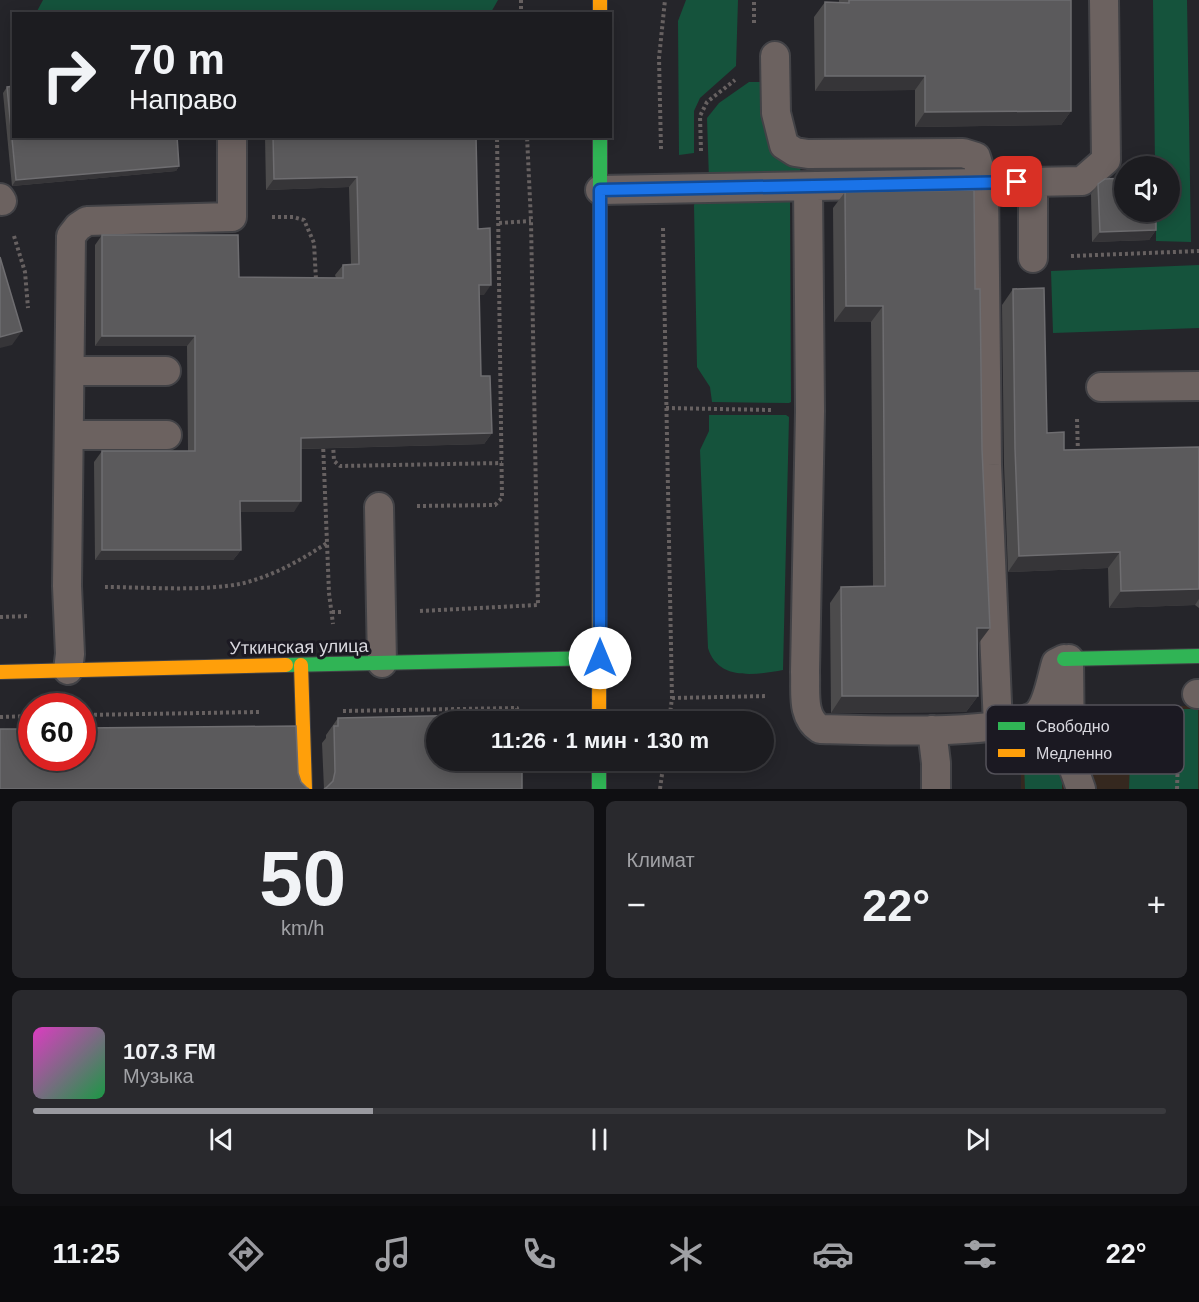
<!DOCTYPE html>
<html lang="ru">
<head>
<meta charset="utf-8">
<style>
	body { margin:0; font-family:Helvetica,sans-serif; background:#29292d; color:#f1f3f6; height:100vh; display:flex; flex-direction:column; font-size:22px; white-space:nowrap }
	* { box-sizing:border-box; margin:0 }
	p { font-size:20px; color:#a0a1a5 }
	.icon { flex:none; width:33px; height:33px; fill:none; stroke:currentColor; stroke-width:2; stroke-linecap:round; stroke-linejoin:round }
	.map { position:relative; height:789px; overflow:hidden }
	.details { display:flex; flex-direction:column; gap:12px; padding:12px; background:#0f0f12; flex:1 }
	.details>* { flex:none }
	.banner { position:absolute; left:12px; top:12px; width:600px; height:126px; border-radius:0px; box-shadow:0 3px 15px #0003,0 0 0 2px #3a3a3e; background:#1c1c20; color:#f1f3f6; overflow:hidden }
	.controls { position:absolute; left:1114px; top:156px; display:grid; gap:12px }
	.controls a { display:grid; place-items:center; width:66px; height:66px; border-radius:50%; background:#1c1c20; box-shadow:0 3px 15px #0003,0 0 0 2px #3a3a3e; font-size:30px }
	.speed { position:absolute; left:18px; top:693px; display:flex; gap:12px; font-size:30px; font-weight:700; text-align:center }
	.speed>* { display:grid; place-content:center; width:78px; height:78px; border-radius:50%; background:#1c1c20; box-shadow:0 3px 15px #0003,0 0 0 2px #3a3a3e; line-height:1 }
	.speed .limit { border:9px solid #d22; background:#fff; color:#111 }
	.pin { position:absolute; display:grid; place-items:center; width:51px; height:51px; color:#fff; margin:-26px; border-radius:12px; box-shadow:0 3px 9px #0006 }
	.me { position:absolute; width:66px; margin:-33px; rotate:0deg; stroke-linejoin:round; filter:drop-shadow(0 0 4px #0008) }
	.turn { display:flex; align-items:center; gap:21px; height:126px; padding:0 18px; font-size:27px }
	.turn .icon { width:78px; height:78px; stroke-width:2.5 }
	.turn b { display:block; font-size:42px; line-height:51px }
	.big { font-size:45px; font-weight:700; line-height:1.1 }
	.details .card { flex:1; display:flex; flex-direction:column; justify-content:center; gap:9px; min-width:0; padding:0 21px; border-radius:9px; background:#29292d }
	.details .dial { align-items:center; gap:0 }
	.dial b { font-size:78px; line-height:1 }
	.song { display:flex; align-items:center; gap:18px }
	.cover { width:72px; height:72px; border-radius:9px; background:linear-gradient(135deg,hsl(310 70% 55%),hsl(140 70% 35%)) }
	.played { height:6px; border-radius:3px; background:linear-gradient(90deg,#99999f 30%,#3a3a3e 30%) }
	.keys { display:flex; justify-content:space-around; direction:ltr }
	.heat { display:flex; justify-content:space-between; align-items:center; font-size:33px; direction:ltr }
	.details .tiles { flex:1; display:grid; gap:12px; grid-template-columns:1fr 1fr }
	.card:last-child { grid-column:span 2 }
	.trip { position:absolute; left:426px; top:711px; width:348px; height:60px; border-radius:30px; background:#1c1c20; box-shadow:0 3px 15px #0003,0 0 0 2px #3a3a3e; font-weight:700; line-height:60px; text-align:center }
	.menu { display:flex; height:96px; justify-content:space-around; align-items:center; background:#0b0b0d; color:#a0a1a5 }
	.menu .icon { width:42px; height:42px }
	.menu .on { color:#99999f }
	.menu b { font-size:27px; color:#f1f3f6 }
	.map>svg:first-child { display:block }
</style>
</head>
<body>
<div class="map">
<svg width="1199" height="789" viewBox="0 0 1199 789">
	<rect width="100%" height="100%" fill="#25252a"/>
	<path fill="#35281f" d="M 1131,706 L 1199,706 L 1199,789 L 1021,789 L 1021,759 L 1129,757 Z"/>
	<path fill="#15533c" d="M 43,0 L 498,0 L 490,14 L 36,13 Z
		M 686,0 L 738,0 L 736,66 L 700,98 L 694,111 L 694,153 L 679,155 L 678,21 Z
		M 1153,0 L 1187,0 L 1191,242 L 1156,241 L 1156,212 L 1170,212 L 1170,166 L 1155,166 Z
		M 749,82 L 769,82 L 801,159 L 800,177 L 709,180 L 707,118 L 719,103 Z
		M 790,196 L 791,402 L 789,403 L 712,402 L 710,387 L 697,367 L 694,205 L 696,201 Z
		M 1199,265 L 1199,328 L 1053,333 L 1051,271 Z
		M 709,415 L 786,415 L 789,417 L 783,670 C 755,675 718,681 708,648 L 700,450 L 709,431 Z
		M 1132,709 L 1198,709 L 1198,789 L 1129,789 Z
		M 1062,763 L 1062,789 L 1025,789 L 1024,764 Z"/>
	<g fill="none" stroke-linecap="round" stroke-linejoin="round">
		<defs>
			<path id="lane" d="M 775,56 L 776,113 L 784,145 L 795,152 L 808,154 L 963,153 L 976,157 L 984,183 L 987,465 L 998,726
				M 1033,182 L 1033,258
				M 808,187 L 810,411 L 805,672 C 806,691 801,717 820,729 C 858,730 1018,737 1039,712 C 1048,702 1052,676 1056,663 L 1064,659
				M 600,190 L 1082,181 L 1106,160 L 1104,0
				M 0,198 L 2,201
				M 70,371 L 166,371
				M 1101,387 L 1199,386
				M 69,435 L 167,435
				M 379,507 L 382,663
				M 1069,659 L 1070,758 L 1081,789
				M 68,670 L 70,654 L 67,586 L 71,236 L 78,227 L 87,221 L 232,217 L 232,136
				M 1197,694 L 1199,694
				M 932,730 L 936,763 L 936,789"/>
			<path id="fast" d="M 600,371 L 600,136
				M 1064,659 L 1199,656
				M 286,665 L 600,658
				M 599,760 L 599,789"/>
			<path id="slow" d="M 600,0 L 600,14
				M 301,665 L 305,789
				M 0,672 L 286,665
				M 599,722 L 600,371"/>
		</defs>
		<use href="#lane" stroke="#424246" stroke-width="32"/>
		<use href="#fast" stroke="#424246" stroke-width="16"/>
		<use href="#slow" stroke="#424246" stroke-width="16"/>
		<path stroke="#676161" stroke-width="4" stroke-dasharray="3 3" stroke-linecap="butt" d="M 521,0 L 521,14
			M 754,23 L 754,0
			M 661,149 L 659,58 L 665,0
			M 701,151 L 700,116 L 707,102 L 735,80
			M 272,217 L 293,217 L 304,220 L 314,243 L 316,280
			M 499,223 L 531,221
			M 663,228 L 672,698 L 669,722
			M 14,236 L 25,272 L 28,308
			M 1071,256 L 1199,251
			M 666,408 L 771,410
			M 1077,419 L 1078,454
			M 323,443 L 329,593 L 333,624
			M 333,444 L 334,461 L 340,466 L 502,463
			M 417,506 L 495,505 L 502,498 L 497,136
			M 105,587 C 146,587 204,592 244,583 C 275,575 301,560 327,543
			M 420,611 L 538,605 L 531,221 L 527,136
			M 332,612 L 341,612
			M 0,617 L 30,616
			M 672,698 L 768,696
			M 343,711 L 517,708 L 518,722
			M 82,715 L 260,712
			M 0,717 L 32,716
			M 660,789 L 664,760
			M 1177,789 L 1179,727"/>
		<use href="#lane" stroke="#6c6260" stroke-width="28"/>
		<use href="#fast" stroke="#30b455" stroke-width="14"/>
		<use href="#slow" stroke="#ff9f0a" stroke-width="14"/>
	</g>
	<path fill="#4c4b4c" d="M 839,0 L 1071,0 L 1071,111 L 1061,125 L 915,127 L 915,90 L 815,91 L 814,17 L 825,2 L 839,3 Z
		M 7,87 L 179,166 L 176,171 L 12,186 L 3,93 Z
		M 265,136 L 476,136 L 478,229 L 484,295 L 479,295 L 481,376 L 492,433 L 484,444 L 301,449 L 294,512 L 240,512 L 241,550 L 233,560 L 95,560 L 94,462 L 102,451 L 188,451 L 187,346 L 95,346 L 95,245 L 102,235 L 239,277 L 336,278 L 335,275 L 343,265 L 351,264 L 349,187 L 266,190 Z
		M 1098,184 L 1156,230 L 1149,240 L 1092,242 L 1091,194 Z
		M 974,190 L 978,696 L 966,712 L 831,713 L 830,603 L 841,587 L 873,586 L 871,322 L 834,322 L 833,208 L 845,192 Z
		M 1013,289 L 1047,433 L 1064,450 L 1199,447 L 1199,608 L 1195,605 L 1109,608 L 1108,568 L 1008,572 L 1004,465 L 1002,305 Z
		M 338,718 L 522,789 L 324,789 L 322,743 L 326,738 L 326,735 Z"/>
	<path fill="#363538" d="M 825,76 L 925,76 L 915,90 L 815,91 Z
		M 1071,111 L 1061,125 L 915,127 L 925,112 Z
		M 179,166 L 176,171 L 12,186 L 16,180 Z
		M 357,177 L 349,187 L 266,190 L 274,179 Z
		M 1156,230 L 1149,240 L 1092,242 L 1100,232 Z
		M 479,285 L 491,285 L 484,295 L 472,295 Z
		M 846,306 L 883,306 L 871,322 L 834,322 Z
		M 22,331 L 12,345 L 0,348 L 0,337 Z
		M 102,336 L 195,336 L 187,346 L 95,346 Z
		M 492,433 L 484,444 L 294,449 L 301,438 Z
		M 240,501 L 301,501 L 294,512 L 233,512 Z
		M 102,550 L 241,550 L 233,560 L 95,560 Z
		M 1120,552 L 1108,568 L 1008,572 L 1019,556 Z
		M 1199,589 L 1199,599 L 1195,605 L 1109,608 L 1121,591 Z
		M 977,628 L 990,628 L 978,644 L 965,644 Z
		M 842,696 L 978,696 L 966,712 L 831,713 Z"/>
	<path fill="#5b5a5c" stroke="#6e6d70" stroke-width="1.5" d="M 849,0 L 1071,0 L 1071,111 L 925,112 L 925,76 L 825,76 L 825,2 L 849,3 Z
		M 14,86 L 14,136 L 177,136 L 179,166 L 16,180 L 7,87 Z
		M 273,136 L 476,136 L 478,229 L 490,228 L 491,285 L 479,285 L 481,376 L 490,376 L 492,433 L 301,438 L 301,501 L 240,501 L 241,550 L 102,550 L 102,451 L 195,451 L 195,336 L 102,336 L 102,235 L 238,235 L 239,277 L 343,278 L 343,265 L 359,264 L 357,177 L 274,179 Z
		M 1125,178 L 1125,212 L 1156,212 L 1156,230 L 1100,232 L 1098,184 L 1105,179 Z
		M 974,190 L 975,289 L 980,289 L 982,449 L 990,628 L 977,628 L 978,696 L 842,696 L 841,587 L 885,586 L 883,306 L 846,306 L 845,192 Z
		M 0,257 L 22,331 L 0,337 Z
		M 1044,288 L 1047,433 L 1064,432 L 1064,450 L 1199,447 L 1199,589 L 1121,591 L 1120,552 L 1019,556 L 1015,448 L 1013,289 Z
		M 520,714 L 521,722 L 436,722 L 436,760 L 522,760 L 522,789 L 324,789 L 326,788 L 333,781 L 335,772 L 334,726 L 338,726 L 338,718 Z
		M 296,726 L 298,773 L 301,782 L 307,788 L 309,789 L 0,789 L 0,729 L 32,729 L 32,758 L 82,758 L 82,728 Z"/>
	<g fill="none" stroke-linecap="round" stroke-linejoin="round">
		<defs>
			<path id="route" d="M 600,658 L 600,190 L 1017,182"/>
		</defs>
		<use href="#route" stroke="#114b97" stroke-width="15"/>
		<use href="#route" stroke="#1a73e8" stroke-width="10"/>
	</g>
	<g text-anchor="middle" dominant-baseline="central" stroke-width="6" stroke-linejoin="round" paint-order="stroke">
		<g font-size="18" fill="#d8d7de" stroke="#1b1922">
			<text transform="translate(299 647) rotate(-1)">Уткинская улица</text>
		</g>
	</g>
	<rect x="986" y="705" width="198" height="69" rx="9" fill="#1b1922" stroke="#54525a" stroke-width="1.5"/>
	<rect x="998" y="722" width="27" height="8" fill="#30b455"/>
	<rect x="998" y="749" width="27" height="8" fill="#ff9f0a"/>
	<g font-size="16" fill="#d8d7de">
		<text x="1036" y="732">Свободно</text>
		<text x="1036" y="759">Медленно</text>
	</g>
</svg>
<div class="controls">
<a><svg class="icon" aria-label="sound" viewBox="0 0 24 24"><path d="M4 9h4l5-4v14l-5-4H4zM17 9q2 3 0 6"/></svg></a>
</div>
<div class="speed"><div class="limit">60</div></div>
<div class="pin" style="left:1017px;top:182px;background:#d93025"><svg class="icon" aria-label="arrive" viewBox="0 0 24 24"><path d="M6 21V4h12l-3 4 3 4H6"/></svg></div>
<svg class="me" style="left:600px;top:658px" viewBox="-20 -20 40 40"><circle r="19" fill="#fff"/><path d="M0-13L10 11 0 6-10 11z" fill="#1a73e8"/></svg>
<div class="trip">11:26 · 1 мин · 130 m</div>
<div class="banner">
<div class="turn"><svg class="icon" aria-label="right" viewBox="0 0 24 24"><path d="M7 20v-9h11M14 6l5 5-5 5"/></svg><div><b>70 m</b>Направо</div></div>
</div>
</div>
<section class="details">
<div class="tiles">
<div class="card dial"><b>50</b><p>km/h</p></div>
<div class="card"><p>Климат</p>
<div class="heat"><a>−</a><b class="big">22°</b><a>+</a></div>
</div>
<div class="card">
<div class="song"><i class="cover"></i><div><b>107.3 FM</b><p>Музыка</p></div></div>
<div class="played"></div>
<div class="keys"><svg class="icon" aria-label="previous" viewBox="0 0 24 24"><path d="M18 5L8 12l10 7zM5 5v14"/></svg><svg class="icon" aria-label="pause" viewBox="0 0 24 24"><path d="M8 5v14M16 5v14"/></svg><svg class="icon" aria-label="next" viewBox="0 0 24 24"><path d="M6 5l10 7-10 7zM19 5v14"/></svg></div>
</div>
</div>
</section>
<nav class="menu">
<b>11:25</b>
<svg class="icon on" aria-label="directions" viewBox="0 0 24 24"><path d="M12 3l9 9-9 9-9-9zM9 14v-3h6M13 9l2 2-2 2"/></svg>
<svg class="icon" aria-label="music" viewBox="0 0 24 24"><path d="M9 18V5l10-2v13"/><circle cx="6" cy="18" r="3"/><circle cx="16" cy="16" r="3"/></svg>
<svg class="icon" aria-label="phone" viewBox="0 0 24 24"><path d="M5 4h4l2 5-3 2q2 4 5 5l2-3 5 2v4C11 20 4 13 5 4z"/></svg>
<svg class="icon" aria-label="climate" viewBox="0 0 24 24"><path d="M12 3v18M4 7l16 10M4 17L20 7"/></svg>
<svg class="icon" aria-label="car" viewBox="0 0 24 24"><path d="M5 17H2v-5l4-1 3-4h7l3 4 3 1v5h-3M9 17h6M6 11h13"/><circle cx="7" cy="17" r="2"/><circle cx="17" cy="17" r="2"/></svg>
<svg class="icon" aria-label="filters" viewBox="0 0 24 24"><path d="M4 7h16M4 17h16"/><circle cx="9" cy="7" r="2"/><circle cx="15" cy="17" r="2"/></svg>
<b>22°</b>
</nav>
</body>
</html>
